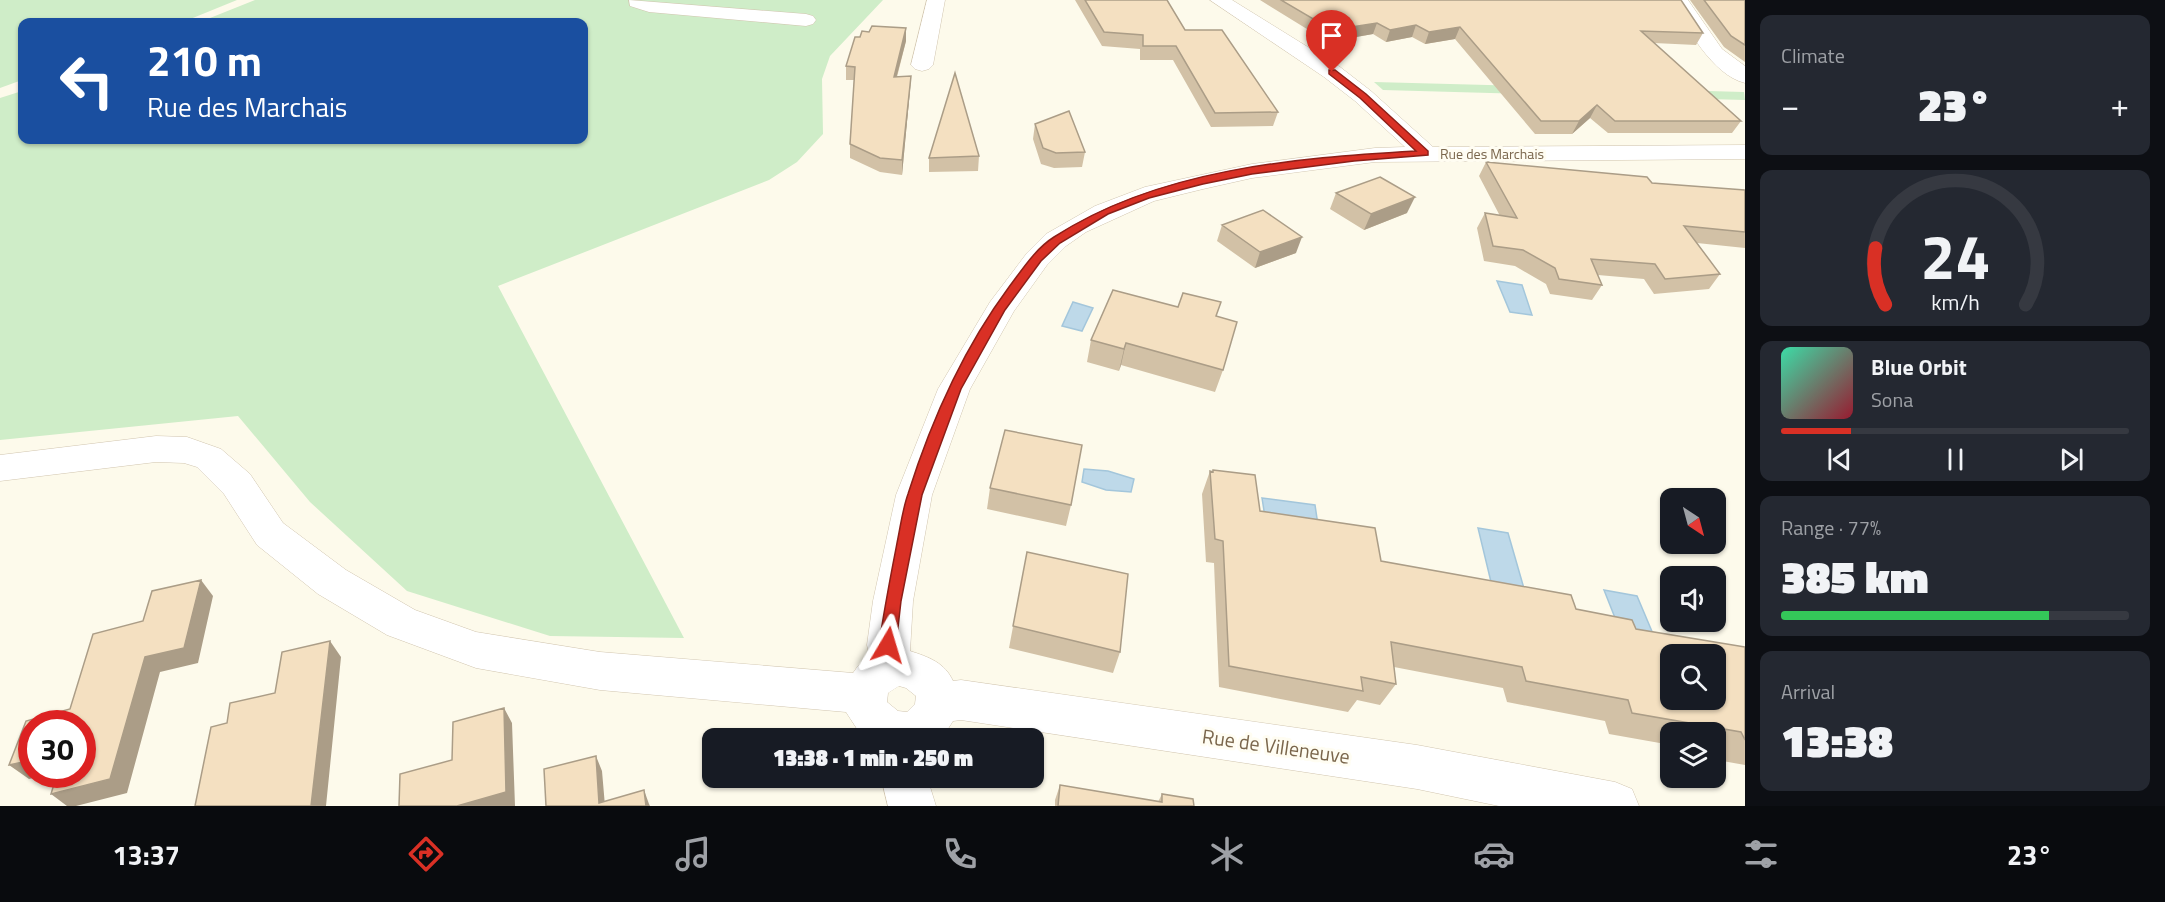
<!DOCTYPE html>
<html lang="en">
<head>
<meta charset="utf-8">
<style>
	body { margin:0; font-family:"Titillium Web",sans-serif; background:#242831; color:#f1f3f6; height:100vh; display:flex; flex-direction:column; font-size:22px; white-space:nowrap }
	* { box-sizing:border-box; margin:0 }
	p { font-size:20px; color:#9ea1a6 }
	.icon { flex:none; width:33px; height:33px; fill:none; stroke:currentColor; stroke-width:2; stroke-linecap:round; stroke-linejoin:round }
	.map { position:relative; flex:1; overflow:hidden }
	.panel { display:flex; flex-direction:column; gap:15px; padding:15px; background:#0d0f14; width:420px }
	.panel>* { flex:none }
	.top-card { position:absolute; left:18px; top:18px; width:570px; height:126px; border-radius:12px; box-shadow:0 2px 4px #0004; background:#1a4fa0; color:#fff; overflow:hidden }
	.needle { width:39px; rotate:144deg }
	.tools { position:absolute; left:1660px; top:488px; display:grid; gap:12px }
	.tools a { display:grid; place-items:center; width:66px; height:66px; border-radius:12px; background:#171b24; box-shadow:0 2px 4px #0004; font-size:30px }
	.speed { position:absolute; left:18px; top:710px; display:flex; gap:12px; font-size:30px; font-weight:700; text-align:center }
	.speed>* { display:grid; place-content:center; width:78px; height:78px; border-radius:50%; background:#171b24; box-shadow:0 2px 4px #0004; line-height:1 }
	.speed .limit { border:9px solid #d22; background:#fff; color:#111 }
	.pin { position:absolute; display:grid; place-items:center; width:51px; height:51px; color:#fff; margin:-62px -26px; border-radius:50% 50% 50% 0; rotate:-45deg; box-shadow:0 0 6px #0007 }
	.pin .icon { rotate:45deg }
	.me { position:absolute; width:66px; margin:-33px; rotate:7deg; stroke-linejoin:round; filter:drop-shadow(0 0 4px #0008) }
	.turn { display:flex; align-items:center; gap:21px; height:126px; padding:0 30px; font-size:27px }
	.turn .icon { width:78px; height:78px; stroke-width:2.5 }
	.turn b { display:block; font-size:42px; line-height:51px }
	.big { font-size:45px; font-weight:800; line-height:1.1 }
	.panel .card { flex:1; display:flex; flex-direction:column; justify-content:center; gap:9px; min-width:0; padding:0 21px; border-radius:12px; background:#242831 }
	.panel .dial { align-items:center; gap:0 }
	.dial svg { height:156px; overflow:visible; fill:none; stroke:#363941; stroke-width:7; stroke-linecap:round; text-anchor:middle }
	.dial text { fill:#f1f3f6; stroke:none }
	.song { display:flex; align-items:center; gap:18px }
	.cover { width:72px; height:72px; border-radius:9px; background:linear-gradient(135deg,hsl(160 70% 55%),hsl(350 70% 35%)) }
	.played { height:6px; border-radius:3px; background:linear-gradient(90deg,#d93025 20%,#363941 20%) }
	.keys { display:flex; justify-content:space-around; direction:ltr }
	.heat { display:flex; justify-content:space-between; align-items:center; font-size:33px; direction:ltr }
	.charge { height:9px; border-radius:4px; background:linear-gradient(90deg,#34c759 77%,#363941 0) }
	.trip { position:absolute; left:702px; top:728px; width:342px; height:60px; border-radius:12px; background:#171b24; box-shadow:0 2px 4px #0004; font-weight:800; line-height:60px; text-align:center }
	.dock { display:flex; height:96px; justify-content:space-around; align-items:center; background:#090b0e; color:#9ea1a6 }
	.dock .icon { width:42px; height:42px }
	.dock .current { color:#d93025 }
	.dock b { font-size:27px; color:#f1f3f6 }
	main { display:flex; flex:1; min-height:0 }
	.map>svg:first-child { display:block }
</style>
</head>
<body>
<main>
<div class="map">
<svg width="1745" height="806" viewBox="0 0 1745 806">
	<rect width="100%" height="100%" fill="#fdfaeb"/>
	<path fill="#cfedc8" d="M 0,0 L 237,0 L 183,22 L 22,22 L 22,80 L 0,88 Z
		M 255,0 L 883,0 L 830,56 L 822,79 L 823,134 L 797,162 L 769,180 L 498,286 L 684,638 L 550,636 L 407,591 L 310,502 L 238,416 L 0,440 L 0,98 L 22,91 L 22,140 L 584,140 L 584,22 L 200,22 Z
		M 1374,82 L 1744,92 L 1745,100 L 1383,90 Z"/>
	<path fill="#bed9e9" stroke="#a3c6db" stroke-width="1.5" d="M 1497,281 L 1522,285 L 1532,315 L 1510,312 Z
		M 1073,302 L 1093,308 L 1082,331 L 1062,326 Z
		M 1084,469 L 1108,471 L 1134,479 L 1131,492 L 1106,490 L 1082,482 Z
		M 1262,498 L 1315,505 L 1318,525 L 1265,517 Z
		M 1478,528 L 1508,533 L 1525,592 L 1492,586 Z
		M 1604,590 L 1637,596 L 1659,648 L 1625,643 Z"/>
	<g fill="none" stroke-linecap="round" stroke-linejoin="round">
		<defs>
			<path id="minor" d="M 629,0 L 806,14 L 813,16 L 816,20 L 813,24 L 806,26 L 649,12 L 630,6 Z
				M 927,0 L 945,0 L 933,65 L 929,69 L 922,71 L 915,69 L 911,65 Z
				M 1210,0 L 1232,0 L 1340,67 L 1371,91 L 1433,147 L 1745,145 L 1745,159 L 1375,162 L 1252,178 L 1203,189 L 1154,201 L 1086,232 L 1066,246 L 1047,265 L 1014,311 L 970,389 L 932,495 L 913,601 L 910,651 C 929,657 945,663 953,681 L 961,680 L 1417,745 L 1615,782 L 1632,789 L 1639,806 L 1499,806 L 1417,789 L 961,720 L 953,721 L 942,738 L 863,738 L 846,712 L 600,690 L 476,668 L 387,635 L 318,594 L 257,545 L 224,494 L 197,467 L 184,463 L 156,462 L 0,481 L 0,455 L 156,436 L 187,437 L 221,449 L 250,474 L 283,523 L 346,570 L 415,610 L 476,632 L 600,652 L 853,673 L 858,666 L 870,658 L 867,645 L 873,601 L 896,495 L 938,389 L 990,302 L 1027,253 L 1046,234 L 1095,206 L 1145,187 L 1252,164 L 1375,148 L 1405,147 L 1355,101 L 1324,77 ZM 899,686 L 906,688 L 916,696 L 915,704 L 907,712 L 898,711 L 887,702 L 888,693 Z
				M 1670,0 L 1688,0 L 1722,49 L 1745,66 L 1745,83 C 1712,75 1687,27 1670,0 Z
				M 881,777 L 927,777 L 936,806 L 888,806 Z"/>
		</defs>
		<use href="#minor" stroke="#d1c5af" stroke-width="1"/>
		<use href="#minor" fill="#fff" fill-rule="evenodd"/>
	</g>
	<path fill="#d2c1a6" d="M 1075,0 L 1167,0 L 1185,30 L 1278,112 L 1273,126 L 1211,127 L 1173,60 L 1140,60 L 1140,49 L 1102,46 Z
		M 1260,0 L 1681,0 L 1703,33 L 1696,45 L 1654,43 L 1741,121 L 1732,133 L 1608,133 L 1590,118 L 1572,134 L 1535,134 L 1455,39 L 1425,44 L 1412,37 L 1386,42 L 1373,34 L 1328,42 Z
		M 1690,0 L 1745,0 L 1745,62 L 1724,47 Z
		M 906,28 L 906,41 L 897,77 L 911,76 L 910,90 L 902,175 L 880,172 L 850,158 L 850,144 L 854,80 L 846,80 L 846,66 L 869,32 Z
		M 1035,124 L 1085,152 L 1082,167 L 1054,168 L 1041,164 L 1033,139 Z
		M 979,156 L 978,171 L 929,172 L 929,158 Z
		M 1486,162 L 1652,183 L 1745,190 L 1745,248 L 1697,243 L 1720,274 L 1709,289 L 1654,294 L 1644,279 L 1598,275 L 1602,285 L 1592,300 L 1550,294 L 1546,284 L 1515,266 L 1484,261 L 1477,228 L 1485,213 L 1500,216 L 1479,176 Z
		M 1336,193 L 1407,213 L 1364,230 L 1330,209 Z
		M 1222,225 L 1296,253 L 1255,268 L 1217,241 Z
		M 1216,316 L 1223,370 L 1215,392 L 1121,365 L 1119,371 L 1087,362 L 1091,340 Z
		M 1213,470 L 1260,511 L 1381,561 L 1576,609 L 1636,629 L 1745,647 L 1745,765 L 1717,760 L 1716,757 L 1716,732 L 1671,732 L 1671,745 L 1609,734 L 1605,721 L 1507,702 L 1503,688 L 1394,667 L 1396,684 L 1380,705 L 1357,700 L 1348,712 L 1219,687 L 1214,563 L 1206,562 L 1202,494 L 1210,471 L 1212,472 Z
		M 990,488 L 1071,505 L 1066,526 L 987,509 Z
		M 1027,552 L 1120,652 L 1113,673 L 1009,648 Z
		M 1060,785 L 1158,802 L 1162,794 L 1194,806 L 1055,806 L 1055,800 Z"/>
	<path fill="#ab9d87" d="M 1377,23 L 1373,34 L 1328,42 L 1332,30 Z
		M 1416,25 L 1412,37 L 1386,42 L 1390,30 Z
		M 1460,27 L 1455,39 L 1425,44 L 1429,32 Z
		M 906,28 L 906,41 L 893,90 L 894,77 Z
		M 911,76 L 910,90 L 902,175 L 902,160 Z
		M 1597,105 L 1590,118 L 1572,134 L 1579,121 Z
		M 1415,197 L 1407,213 L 1364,230 L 1371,214 Z
		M 1302,237 L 1296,253 L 1255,268 L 1260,252 Z
		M 1126,343 L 1121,365 L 1119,371 L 1124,349 Z
		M 201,580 L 213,596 L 198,663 L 160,672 L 127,793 L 76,806 L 67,806 L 51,794 L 145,657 Z
		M 330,641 L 341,657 L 326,806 L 311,806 Z
		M 504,708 L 512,723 L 515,806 L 457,806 Z
		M 596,756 L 602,771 L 605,806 L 599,803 Z
		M 32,760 L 32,774 L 51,774 L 29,779 L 9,765 Z
		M 644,790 L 649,804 L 650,806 L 646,806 Z"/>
	<path fill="#f4e0c1" stroke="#ab9d87" stroke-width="1.5" fill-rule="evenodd" d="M 1085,0 L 1167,0 L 1185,30 L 1222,30 L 1278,112 L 1215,113 L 1176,46 L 1143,46 L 1143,35 L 1104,32 Z
		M 1281,0 L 1681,0 L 1703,33 L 1641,31 L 1741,121 L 1615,121 L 1597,105 L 1579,121 L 1541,121 L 1460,27 L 1429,32 L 1416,25 L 1390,30 L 1377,23 L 1332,30 Z
		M 1704,0 L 1745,0 L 1745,45 L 1731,36 Z
		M 872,26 L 906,28 L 894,77 L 911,76 L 902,160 L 880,158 L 850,144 L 855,67 L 846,66 L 855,37 L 860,37 L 862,31 L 869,32 Z
		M 955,73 L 979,156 L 929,158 Z
		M 1069,111 L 1085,152 L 1056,153 L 1043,148 L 1035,124 Z
		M 1486,162 L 1647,177 L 1652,183 L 1745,190 L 1745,232 L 1684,226 L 1720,274 L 1665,279 L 1655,264 L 1591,259 L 1602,285 L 1559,279 L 1555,268 L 1523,250 L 1493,246 L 1485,213 L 1517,218 Z
		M 1380,177 L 1415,197 L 1371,214 L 1336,193 Z
		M 1263,210 L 1302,237 L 1260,252 L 1222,225 Z
		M 1113,290 L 1178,307 L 1183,293 L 1221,302 L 1216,316 L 1237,322 L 1223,370 L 1126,343 L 1124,349 L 1091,340 Z
		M 1005,430 L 1082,445 L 1071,505 L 990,488 Z
		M 1213,470 L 1255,475 L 1260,511 L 1375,528 L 1381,561 L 1571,595 L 1576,609 L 1632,620 L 1636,629 L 1745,647 L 1745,740 L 1741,732 L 1632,713 L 1628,700 L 1526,681 L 1522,667 L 1391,642 L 1396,684 L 1361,677 L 1363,691 L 1229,666 L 1223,541 L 1215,539 L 1210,471 L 1213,472 ZM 1671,654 L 1716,654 L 1716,699 L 1671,699 Z
		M 1027,552 L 1128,574 L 1120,652 L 1013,626 Z
		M 201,580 L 184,648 L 145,657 L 110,779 L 51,794 L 57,774 L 82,774 L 82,723 L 32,723 L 32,760 L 9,765 L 26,721 L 70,709 L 93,634 L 143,621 L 152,591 Z
		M 330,641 L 311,806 L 195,806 L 211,727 L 227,723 L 230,703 L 275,693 L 282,652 Z
		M 504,708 L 506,792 L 457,806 L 399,806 L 400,774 L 452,760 L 453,722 Z
		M 596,756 L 599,803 L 644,790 L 646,806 L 546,806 L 544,769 Z
		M 1060,785 L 1162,802 L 1162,794 L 1193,799 L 1194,806 L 1058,806 Z"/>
	<path fill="#d93025" stroke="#8d1f18" stroke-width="1.5" d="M 1329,70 L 1335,70 L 1366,94 L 1428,151 L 1428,155 L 1354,161 L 1252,174 L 1203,184 L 1149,198 L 1108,214 L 1060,243 L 1041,261 L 1005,310 L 961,389 L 922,495 L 901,601 L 896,645 L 894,650 L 888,653 L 882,650 L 879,645 C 884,609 891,574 898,538 C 901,523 903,508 908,494 C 931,421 963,349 1009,287 C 1022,270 1035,249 1054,237 C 1159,169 1294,158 1416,151 L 1360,98 L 1329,74 Z"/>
	<g text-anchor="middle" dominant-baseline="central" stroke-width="6" stroke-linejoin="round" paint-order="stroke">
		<g font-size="14" fill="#7a664c" stroke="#fffdf2">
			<text x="1492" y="153">Rue des Marchais</text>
		</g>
		<g font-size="20" fill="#7a664c" stroke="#fffdf2">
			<text transform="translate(1276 746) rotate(8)">Rue de Villeneuve</text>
		</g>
	</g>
</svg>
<div class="tools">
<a><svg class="needle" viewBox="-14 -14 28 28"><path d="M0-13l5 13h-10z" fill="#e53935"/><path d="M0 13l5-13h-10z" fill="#9ea1a6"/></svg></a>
<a><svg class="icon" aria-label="sound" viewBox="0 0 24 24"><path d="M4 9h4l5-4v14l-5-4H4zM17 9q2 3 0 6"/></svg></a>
<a><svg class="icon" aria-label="search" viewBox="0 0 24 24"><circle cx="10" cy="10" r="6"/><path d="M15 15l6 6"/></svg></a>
<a><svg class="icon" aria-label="layers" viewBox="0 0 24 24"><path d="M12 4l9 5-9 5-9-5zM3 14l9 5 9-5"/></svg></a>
</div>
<div class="speed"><div class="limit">30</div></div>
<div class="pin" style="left:1332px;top:72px;background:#d93025"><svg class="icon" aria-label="arrive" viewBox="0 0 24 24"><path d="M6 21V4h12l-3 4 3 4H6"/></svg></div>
<svg class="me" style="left:888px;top:645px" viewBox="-20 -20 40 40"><path d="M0-17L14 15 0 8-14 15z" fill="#d93025" stroke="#fff" stroke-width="4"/></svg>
<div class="trip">13:38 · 1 min · 250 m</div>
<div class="top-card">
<div class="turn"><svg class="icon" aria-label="left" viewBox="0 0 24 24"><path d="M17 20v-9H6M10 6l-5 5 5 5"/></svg><div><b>210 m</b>Rue des Marchais</div></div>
</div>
</div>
<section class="panel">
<div class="card"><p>Climate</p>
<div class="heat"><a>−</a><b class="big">23°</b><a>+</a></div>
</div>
<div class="card dial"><svg viewBox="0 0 100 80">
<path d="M14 69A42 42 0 1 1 86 69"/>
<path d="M14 69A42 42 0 0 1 9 40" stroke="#d93025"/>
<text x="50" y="56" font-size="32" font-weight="700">24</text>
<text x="50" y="72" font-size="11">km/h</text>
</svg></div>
<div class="card">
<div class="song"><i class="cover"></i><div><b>Blue Orbit</b><p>Sona</p></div></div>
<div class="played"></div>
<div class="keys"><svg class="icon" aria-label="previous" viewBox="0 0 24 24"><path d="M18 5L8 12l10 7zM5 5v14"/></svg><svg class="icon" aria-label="pause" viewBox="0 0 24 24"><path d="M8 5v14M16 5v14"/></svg><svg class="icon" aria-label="next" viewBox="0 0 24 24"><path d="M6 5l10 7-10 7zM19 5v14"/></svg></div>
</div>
<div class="card"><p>Range · 77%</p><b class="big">385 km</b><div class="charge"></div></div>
<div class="card"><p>Arrival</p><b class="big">13:38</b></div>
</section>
</main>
<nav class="dock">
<b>13:37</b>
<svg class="icon current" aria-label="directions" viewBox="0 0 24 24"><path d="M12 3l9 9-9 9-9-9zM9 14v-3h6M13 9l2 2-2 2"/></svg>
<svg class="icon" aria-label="music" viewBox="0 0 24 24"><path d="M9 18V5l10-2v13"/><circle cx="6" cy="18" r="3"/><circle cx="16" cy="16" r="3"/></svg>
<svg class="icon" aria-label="phone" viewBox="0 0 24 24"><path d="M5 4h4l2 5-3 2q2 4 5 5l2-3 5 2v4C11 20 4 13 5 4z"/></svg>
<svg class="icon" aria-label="climate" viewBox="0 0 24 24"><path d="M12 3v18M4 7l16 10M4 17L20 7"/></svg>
<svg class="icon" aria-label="car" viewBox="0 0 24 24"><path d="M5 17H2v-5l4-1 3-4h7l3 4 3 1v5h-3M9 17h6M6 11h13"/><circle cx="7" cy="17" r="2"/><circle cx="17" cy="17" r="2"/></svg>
<svg class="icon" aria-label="filters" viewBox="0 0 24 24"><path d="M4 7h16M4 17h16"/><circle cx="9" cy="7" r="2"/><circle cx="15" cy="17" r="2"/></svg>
<b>23°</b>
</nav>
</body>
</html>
